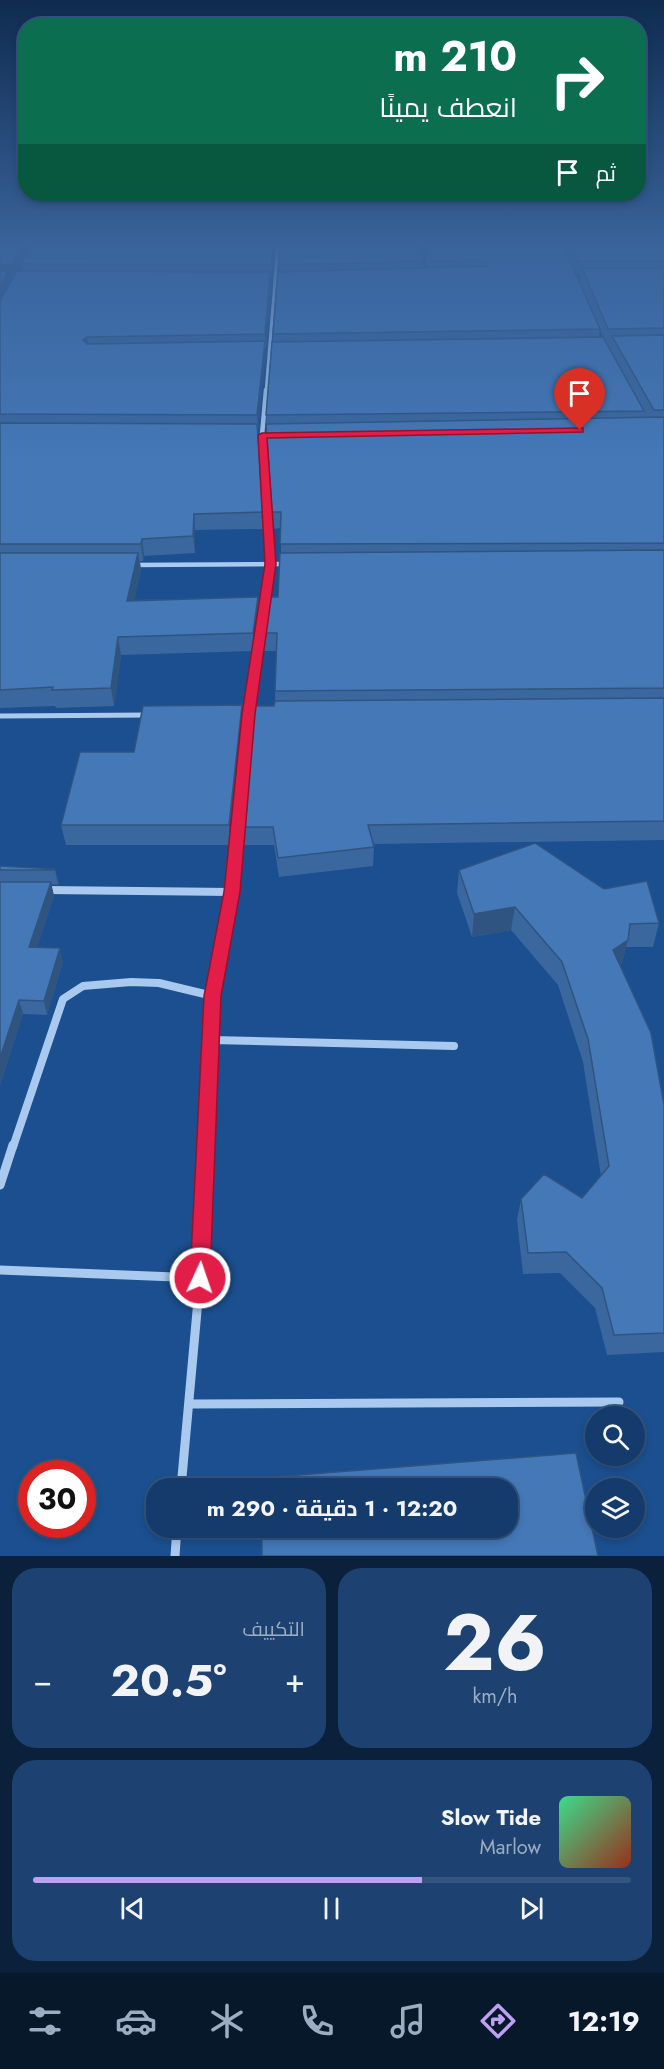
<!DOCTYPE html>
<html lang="ar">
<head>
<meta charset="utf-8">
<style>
	body { margin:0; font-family:Jost,Cairo,sans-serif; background:#1d4271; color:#f1f3f6; direction:rtl; height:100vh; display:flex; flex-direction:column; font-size:22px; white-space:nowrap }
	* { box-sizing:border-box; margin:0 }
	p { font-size:20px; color:#9dadc1 }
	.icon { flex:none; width:33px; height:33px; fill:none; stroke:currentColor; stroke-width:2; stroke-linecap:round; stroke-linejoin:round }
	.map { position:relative; height:1556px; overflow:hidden; direction:ltr }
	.details { display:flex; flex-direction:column; gap:12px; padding:12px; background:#0b203b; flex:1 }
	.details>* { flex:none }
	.hud { position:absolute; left:18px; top:18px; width:628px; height:183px; border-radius:24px; box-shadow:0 3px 9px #0003,0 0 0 2px #33557e; direction:rtl; background:#0b6e4f; color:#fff; overflow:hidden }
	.controls { position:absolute; left:585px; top:1406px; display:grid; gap:12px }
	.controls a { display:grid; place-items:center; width:60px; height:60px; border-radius:50%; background:#143b6b; box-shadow:0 3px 9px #0003,0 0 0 2px #33557e; font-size:30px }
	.speed { position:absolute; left:18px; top:1460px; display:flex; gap:12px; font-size:30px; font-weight:700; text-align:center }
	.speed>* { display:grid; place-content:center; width:78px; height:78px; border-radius:50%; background:#143b6b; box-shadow:0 3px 9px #0003,0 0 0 2px #33557e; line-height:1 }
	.speed .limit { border:9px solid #d22; background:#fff; color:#111 }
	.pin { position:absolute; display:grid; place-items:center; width:51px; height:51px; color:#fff; margin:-62px -26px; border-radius:50% 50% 50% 0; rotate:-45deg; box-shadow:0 0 6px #0007 }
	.pin .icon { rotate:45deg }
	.me { position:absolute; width:66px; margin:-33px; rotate:3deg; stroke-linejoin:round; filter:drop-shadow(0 0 4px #0008) }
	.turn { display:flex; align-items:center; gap:21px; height:126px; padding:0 30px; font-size:27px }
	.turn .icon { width:78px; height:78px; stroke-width:2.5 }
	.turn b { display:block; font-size:42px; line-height:51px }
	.then { display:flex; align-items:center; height:57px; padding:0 30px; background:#0003; gap:12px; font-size:22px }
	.big { font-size:45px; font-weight:700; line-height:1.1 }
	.details .widget { flex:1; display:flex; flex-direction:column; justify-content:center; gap:9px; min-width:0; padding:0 21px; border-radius:24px; background:#1d4271 }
	.details .dial { align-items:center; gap:0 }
	.dial b { font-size:78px; line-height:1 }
	.song { display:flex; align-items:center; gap:18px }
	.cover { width:72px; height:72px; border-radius:9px; background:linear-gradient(135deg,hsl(150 70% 55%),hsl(10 70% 35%)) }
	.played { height:6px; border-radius:3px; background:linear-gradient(90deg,#bca0f2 65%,#33557e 65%) }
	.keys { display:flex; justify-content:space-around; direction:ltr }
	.heat { display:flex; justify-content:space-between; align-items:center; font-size:33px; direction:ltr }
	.details .tiles { flex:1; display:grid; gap:12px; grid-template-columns:1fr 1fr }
	.widget:last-child { grid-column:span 2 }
	.trip { position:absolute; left:146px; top:1478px; width:372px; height:60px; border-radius:24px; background:#143b6b; box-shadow:0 3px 9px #0003,0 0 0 2px #33557e; font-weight:700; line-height:60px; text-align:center; direction:rtl }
	.tab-bar { display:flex; height:96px; justify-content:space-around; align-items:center; background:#08182b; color:#9dadc1 }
	.tab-bar .icon { width:42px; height:42px }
	.tab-bar .active { color:#bca0f2 }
	.tab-bar b { font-size:27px; color:#f1f3f6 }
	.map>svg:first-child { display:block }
</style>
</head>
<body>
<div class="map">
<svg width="664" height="1556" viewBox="0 0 664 1556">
	<rect width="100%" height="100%" fill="#1b4f8f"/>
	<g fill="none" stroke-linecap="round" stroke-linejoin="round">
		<path stroke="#a9c9ee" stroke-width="3" d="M 266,392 L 278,243"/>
		<path stroke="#a9c9ee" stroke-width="4.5" d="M 266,390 L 262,435 L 271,564 L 268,583
			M 133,565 L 287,564"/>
		<path stroke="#a9c9ee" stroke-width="5" d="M 0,716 L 149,715
			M 238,829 L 249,714 L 269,581"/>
		<path stroke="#a9c9ee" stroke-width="8" d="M 46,890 L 232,892
			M 211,1040 L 454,1046
			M 13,1147 L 63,999 L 83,986 L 131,982 L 159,983 L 213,996
			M 206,1147 L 213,996 L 232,892 L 238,827"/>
		<path stroke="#a9c9ee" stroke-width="9" d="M 0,1185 L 13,1145
			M 0,1270 L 200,1278
			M 189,1404 L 619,1402
			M 181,1488 L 200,1278 L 206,1145
			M 175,1556 L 177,1527"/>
	</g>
	<path fill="#3a679d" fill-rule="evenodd" d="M 0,243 L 274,243 L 271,278 L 271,286 L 266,348 L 265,348 L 265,356 L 258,430 L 264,529 L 195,530 L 195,553 L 144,556 L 143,561 L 140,561 L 141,570 L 134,600 L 258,597 L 259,615 L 254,651 L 121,655 L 114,706 L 56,708 L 55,706 L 0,708 ZM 21,265 L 22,271 L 18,271 ZM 14,277 L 10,283 L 9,278 Z
		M 422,243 L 562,243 L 580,282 L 581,274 L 576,274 L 563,243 L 664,243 L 664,840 L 373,844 L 374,847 L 373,866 L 279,877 L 274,845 L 242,845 L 241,827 L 275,701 L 276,651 L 263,651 L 263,633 L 278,597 L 281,553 L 281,528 L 273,529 L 266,424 L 273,342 L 273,334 L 279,272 L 279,265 L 423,261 L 423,268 L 428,268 ZM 600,329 L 603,337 L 599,337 Z
		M 243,725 L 230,845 L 66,845 L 61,825 L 134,752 Z
		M 0,866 L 55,869 L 59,883 L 58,885 L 51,884 L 54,896 L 37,947 L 63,962 L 47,1015 L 23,1014 L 0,1085 Z
		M 459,870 L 604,889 L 659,923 L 653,947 L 626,947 L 622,963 L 620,965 L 664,1105 L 664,1352 L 607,1355 L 595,1308 L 560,1273 L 523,1274 L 517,1220 L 521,1199 L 582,1198 L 601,1176 L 583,1062 L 558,985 L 511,930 L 472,937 L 457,893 Z"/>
	<path fill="#305480" d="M 24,243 L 33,243 L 15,277 L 9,278 L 11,285 L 0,305 L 0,265 Z
		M 273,243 L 274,243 L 271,278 L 271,265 Z
		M 270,272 L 271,286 L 266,348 L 265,334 Z
		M 87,337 L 89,351 L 83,340 Z
		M 265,341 L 265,356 L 258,430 L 257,415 Z
		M 194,514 L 195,530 L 195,553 L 193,536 Z
		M 142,539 L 144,556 L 143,561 L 141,544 Z
		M 138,553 L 141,570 L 130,618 L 127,601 Z
		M 258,597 L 259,615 L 254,651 L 253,633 Z
		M 118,637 L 121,655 L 114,706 L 111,688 Z
		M 242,705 L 243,725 L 230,845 L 229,825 Z
		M 55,869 L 59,883 L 58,885 L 55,870 Z
		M 51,882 L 54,896 L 33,961 L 29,947 Z
		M 515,907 L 511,930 L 472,937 L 474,914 Z
		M 628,940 L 622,963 L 607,973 L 613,950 Z
		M 60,948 L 63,962 L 47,1015 L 44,1001 Z
		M 19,1000 L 23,1014 L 0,1085 L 0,1058 Z"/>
	<path fill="#4478b7" stroke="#305480" stroke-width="1.5" d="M 0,243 L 24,243 L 12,264 L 0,265 Z
		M 32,243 L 273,243 L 271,265 L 21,264 Z
		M 280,243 L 418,243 L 423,261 L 279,265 Z
		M 426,243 L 562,243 L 600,329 L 273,334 L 278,272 L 487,266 L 488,262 L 484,260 L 431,261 Z
		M 570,243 L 664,243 L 664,261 L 578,261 Z
		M 582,268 L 664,268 L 664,328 L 608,329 Z
		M 0,271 L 8,271 L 0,287 Z
		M 17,271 L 270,272 L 265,334 L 87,337 L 83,340 L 87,344 L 265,341 L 257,415 L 0,414 L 0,301 Z
		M 664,335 L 664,410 L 654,410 L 612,336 Z
		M 603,337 L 644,411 L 266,415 L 272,342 Z
		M 664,417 L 664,543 L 280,544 L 281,512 L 272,512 L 266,424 Z
		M 0,423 L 257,424 L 263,512 L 194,514 L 193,536 L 142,539 L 141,544 L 0,544 Z
		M 664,550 L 664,688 L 275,691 L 277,633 L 263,633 L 268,597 L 278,597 L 280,553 Z
		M 0,553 L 138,553 L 127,601 L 258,597 L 253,633 L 118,637 L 111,688 L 52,690 L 53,687 L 0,690 Z
		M 664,698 L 664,821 L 368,825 L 374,847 L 278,858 L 273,827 L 241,827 L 252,706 L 274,706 L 275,701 Z
		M 242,705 L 229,825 L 61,825 L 80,752 L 134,752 L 143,706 Z
		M 535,843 L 604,889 L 647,881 L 659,923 L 630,924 L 628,940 L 613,950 L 651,1033 L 664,1105 L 664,1333 L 614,1335 L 602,1288 L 566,1252 L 528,1253 L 521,1199 L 544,1174 L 582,1198 L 609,1166 L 588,1039 L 562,962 L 515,907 L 474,914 L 459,870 Z
		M 0,866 L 55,869 L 55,870 L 0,870 Z
		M 0,882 L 51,882 L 29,947 L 60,948 L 44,1001 L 19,1000 L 0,1058 Z
		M 576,1453 L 598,1556 L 262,1556 L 262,1527 L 507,1527 L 507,1488 L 261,1488 L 261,1478 Z"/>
	<linearGradient id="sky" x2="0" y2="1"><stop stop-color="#0f2b4f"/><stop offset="0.53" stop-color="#39639b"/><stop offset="1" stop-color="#39639b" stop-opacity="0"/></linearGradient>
	<rect width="664" height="461" fill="url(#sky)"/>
	<path fill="#e11d48" stroke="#92132f" stroke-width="1.5" d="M 580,428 L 583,428 L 583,432 L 267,438 L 276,564 L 255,714 L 240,892 L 221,996 L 210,1278 L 207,1285 L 200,1288 L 193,1285 L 190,1278 L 204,996 L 224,892 L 242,714 L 265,564 L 258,435 L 262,433 Z"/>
</svg>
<div class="controls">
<a><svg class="icon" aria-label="search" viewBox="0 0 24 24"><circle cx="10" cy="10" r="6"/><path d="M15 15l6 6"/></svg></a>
<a><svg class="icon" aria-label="layers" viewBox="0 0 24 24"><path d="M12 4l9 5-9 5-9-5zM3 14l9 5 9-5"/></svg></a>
</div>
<div class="speed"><div class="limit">30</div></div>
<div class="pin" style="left:580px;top:430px;background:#d93025"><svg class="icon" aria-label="arrive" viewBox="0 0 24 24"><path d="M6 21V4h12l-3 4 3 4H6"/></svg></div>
<svg class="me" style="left:200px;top:1278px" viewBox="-20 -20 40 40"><circle r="17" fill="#e11d48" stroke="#fff" stroke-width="3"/><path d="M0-11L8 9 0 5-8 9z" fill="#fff"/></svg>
<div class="trip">12:20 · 1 دقيقة · 290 m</div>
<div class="hud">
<div class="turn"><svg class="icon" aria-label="right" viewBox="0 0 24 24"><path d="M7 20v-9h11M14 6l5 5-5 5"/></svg><div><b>210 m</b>انعطف يمينًا</div></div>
<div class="then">ثم<svg class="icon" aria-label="arrive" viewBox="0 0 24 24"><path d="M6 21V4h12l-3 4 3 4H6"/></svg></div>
</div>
</div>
<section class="details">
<div class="tiles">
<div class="widget dial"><b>26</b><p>km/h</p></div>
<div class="widget"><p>التكييف</p>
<div class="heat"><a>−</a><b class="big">20.5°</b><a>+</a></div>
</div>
<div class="widget">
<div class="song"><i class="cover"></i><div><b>Slow Tide</b><p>Marlow</p></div></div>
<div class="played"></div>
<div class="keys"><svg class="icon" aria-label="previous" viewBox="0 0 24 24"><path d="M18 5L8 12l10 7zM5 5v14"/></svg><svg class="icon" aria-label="pause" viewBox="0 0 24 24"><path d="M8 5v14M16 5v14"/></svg><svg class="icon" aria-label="next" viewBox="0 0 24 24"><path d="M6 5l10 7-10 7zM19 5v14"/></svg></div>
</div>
</div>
</section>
<nav class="tab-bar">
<b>12:19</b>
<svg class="icon active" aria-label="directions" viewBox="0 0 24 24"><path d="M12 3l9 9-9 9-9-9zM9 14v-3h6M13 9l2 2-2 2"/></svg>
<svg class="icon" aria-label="music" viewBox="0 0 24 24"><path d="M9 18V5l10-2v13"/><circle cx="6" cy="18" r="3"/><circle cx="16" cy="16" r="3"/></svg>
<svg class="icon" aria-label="phone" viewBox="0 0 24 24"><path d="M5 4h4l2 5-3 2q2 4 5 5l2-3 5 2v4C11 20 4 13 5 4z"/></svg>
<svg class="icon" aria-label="climate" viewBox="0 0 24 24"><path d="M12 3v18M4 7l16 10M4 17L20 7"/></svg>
<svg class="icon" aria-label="car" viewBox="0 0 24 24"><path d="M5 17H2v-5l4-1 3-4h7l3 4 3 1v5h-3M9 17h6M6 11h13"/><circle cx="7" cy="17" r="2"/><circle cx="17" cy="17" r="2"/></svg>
<svg class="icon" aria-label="filters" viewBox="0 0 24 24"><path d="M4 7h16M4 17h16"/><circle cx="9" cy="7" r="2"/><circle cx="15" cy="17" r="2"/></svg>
</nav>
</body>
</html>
